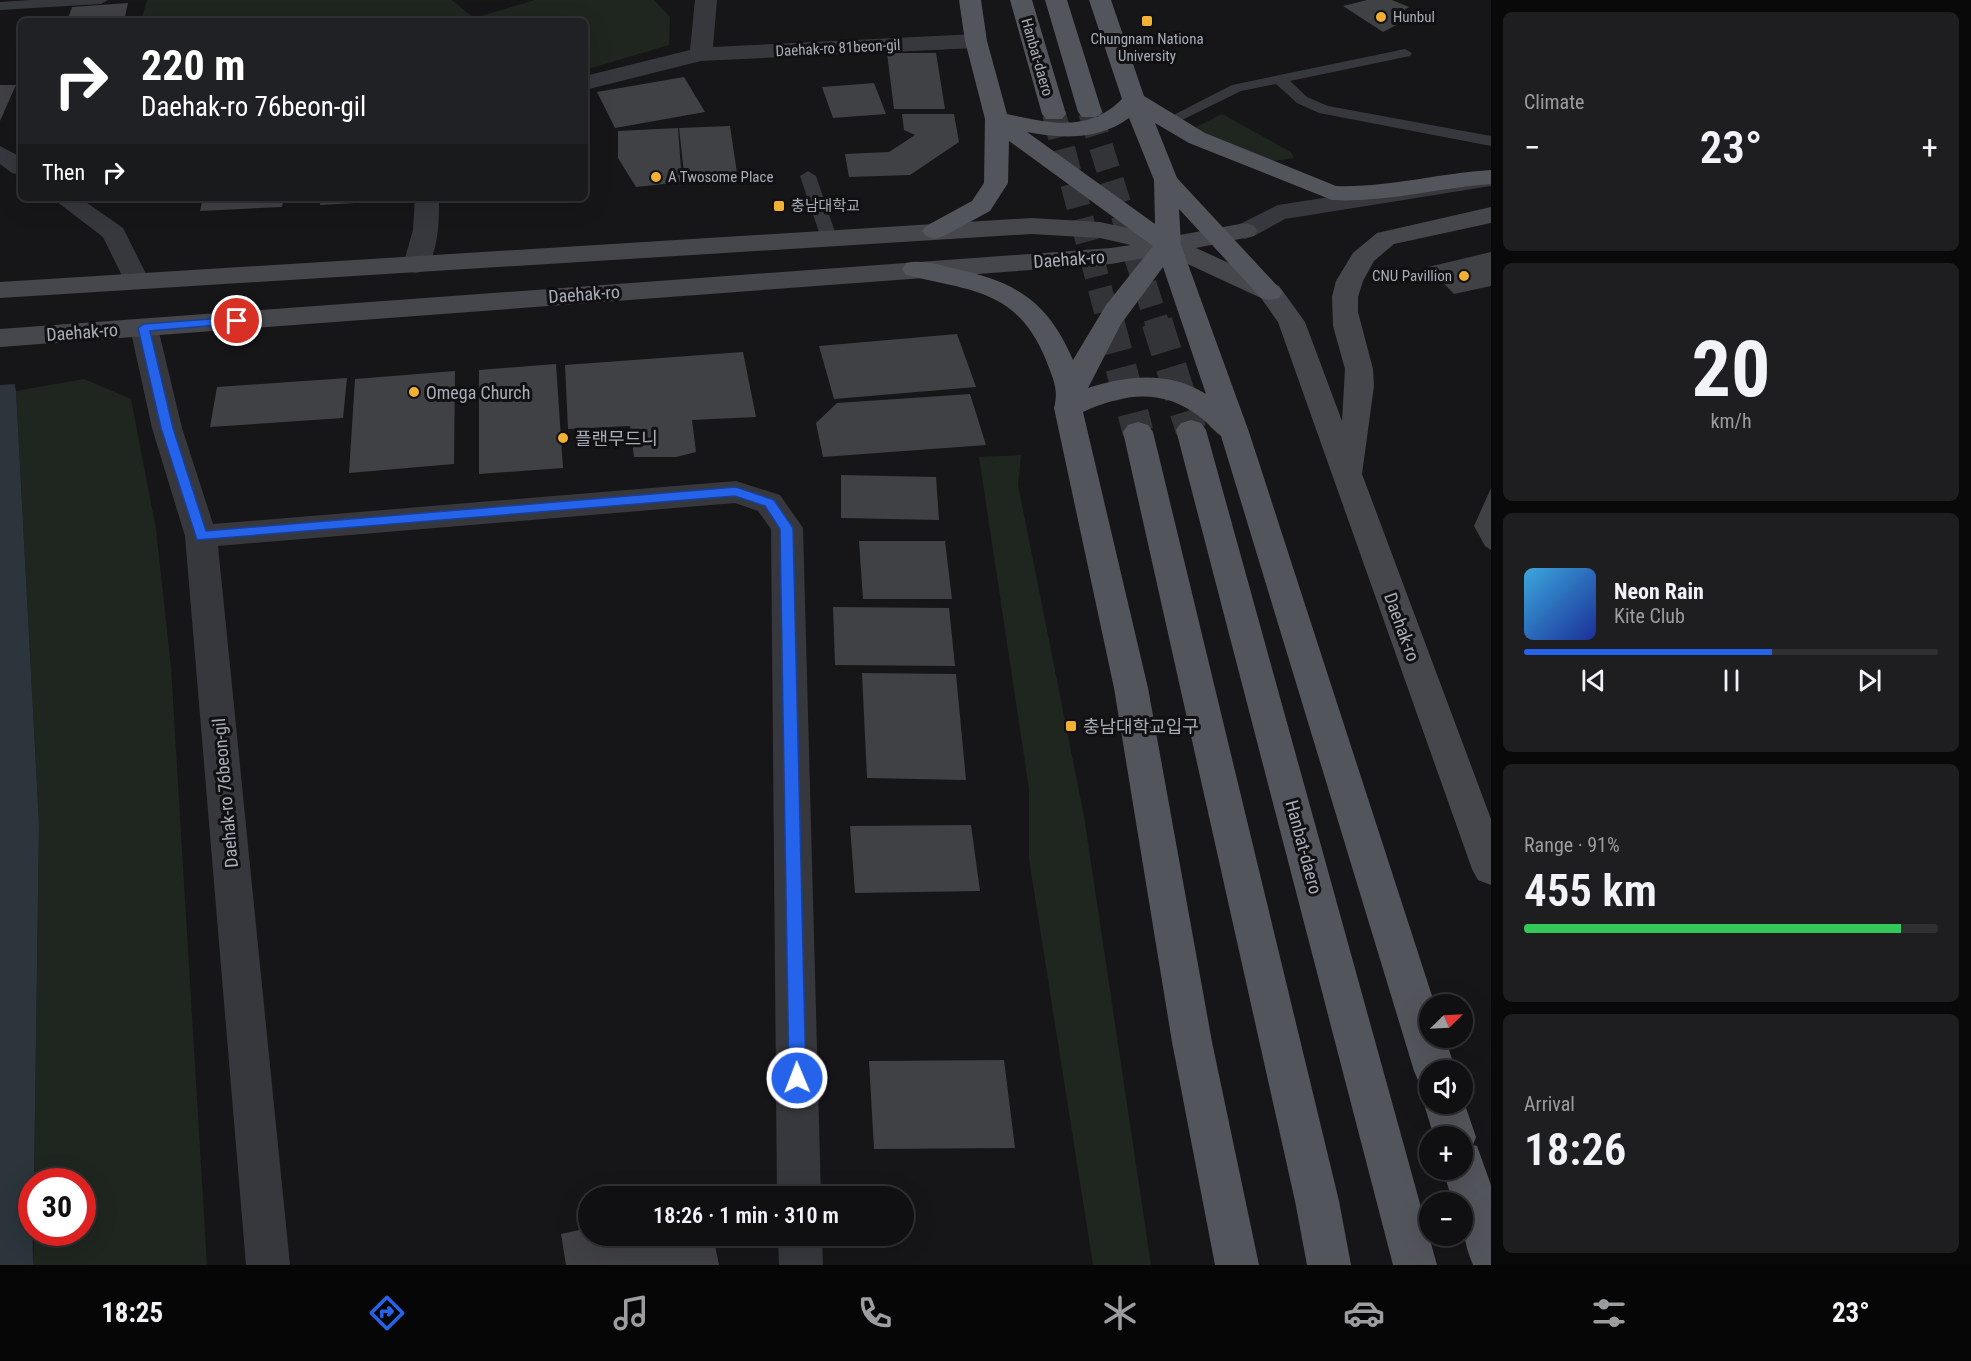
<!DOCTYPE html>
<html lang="en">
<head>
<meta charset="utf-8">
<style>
	body { margin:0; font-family:"Roboto Condensed","Noto Sans KR",sans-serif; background:#1e1e20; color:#f1f3f6; height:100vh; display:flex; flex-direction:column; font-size:22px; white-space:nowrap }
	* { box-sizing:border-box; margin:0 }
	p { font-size:20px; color:#9c9d9f }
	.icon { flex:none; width:33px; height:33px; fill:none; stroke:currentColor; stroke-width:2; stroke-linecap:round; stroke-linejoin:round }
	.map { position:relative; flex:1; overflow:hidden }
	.sheet { display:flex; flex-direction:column; gap:12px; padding:12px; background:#09090a; width:480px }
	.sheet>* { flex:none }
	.top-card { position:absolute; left:18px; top:18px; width:570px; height:183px; border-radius:9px; box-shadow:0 6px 24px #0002,0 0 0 2px #303032; background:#202124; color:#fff; overflow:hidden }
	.needle { width:39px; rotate:66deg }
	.buttons { position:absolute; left:1419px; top:994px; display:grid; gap:12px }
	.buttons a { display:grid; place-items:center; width:54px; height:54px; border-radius:50%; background:#101012; box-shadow:0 6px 24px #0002,0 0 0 2px #303032; font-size:30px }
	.speed { position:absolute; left:18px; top:1168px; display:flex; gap:12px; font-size:30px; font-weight:700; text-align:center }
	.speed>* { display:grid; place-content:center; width:78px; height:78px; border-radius:50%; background:#101012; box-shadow:0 6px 24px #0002,0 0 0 2px #303032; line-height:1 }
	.speed .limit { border:9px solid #d22; background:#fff; color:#111 }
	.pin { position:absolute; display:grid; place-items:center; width:51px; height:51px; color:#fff; margin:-26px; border:3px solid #fff; border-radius:50%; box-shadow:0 2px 6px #0007 }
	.me { position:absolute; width:66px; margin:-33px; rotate:359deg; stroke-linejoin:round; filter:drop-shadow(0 0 4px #0008) }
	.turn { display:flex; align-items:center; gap:21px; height:126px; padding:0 24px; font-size:27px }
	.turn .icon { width:78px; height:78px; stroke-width:2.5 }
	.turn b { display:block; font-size:42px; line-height:51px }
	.then { display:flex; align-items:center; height:57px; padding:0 24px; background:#0003; gap:12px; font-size:22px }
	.big { font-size:45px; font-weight:600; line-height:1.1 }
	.sheet .tile { flex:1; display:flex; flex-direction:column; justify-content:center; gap:9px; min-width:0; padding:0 21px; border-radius:9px; background:#1e1e20 }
	.sheet .dial { align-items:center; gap:0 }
	.dial b { font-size:78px; line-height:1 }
	.song { display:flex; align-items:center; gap:18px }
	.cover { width:72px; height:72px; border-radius:9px; background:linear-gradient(135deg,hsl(200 70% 55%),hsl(230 70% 35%)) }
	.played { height:6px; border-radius:3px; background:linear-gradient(90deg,#2563eb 60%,#303032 60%) }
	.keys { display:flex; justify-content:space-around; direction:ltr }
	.heat { display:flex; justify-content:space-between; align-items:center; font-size:33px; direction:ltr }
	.charge { height:9px; border-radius:4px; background:linear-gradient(90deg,#34c759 91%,#303032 0) }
	.trip { position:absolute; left:578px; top:1186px; width:336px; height:60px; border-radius:30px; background:#101012; box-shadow:0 6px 24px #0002,0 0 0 2px #303032; font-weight:600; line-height:60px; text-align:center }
	.dock { display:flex; height:96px; justify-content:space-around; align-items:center; background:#060607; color:#9c9d9f }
	.dock .icon { width:42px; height:42px }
	.dock .selected { color:#2563eb }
	.dock b { font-size:27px; color:#f1f3f6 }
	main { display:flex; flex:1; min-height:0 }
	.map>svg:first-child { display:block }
</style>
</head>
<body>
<main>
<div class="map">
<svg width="1491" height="1265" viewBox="0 0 1491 1265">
	<rect width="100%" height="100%" fill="#161618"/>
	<path fill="#1e261f" d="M 147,0 L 452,0 L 474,18 L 535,0 L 654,0 L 670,17 L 669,45 L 585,70 L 585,21 L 141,21 Z
		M 1222,114 L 1291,152 L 1294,158 L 1265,162 L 1194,128 Z
		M 84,379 L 131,399 L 156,529 L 171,667 L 207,1265 L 33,1265 L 34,1233 L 82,1233 L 82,1182 L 34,1182 L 39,824 L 16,391 Z
		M 1021,455 L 1018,485 L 1084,816 L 1151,1265 L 1093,1265 L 1029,859 L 1029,789 L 979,457 Z"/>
	<path fill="#2c353c" d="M 0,312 L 16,391 L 39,824 L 34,1182 L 32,1182 L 33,1265 L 0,1265 Z"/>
	<path fill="#161618" d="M 0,309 L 3,312 L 18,384 L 0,385 Z"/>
	<path fill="#404145" d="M 1367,0 L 1392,0 L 1409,7 L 1396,15 L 1406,20 L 1383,32 L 1343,6 Z
		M 128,3 L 124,21 L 67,21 L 72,7 Z
		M 887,53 L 936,53 L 945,109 L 894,109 Z
		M 684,77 L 705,112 L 615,128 L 597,92 Z
		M 874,83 L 886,114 L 833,118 L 822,87 Z
		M 0,85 L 16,85 L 0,121 Z
		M 902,114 L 954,114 L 959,142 L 910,175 L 849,177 L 845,154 L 889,152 L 915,135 L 904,130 Z
		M 730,126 L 738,180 L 685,182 L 679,128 Z
		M 678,128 L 682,182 L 636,187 L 618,158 L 618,131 Z
		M 121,198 L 193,198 L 193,200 L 120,203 Z
		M 203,198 L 284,198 L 282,207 L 200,211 Z
		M 321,198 L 392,198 L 391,201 L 320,205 Z
		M 1491,252 L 1491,286 L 1454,294 L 1428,267 Z
		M 957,334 L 976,387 L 834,399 L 819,346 Z
		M 743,352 L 756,417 L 692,420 L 696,452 L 676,457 L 634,457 L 630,426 L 568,429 L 565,365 Z
		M 556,364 L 563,468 L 479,474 L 479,370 Z
		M 455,371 L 454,464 L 349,473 L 355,379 Z
		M 347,378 L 343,418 L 210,427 L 217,387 Z
		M 970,394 L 986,445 L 823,457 L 816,423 L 837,403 Z
		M 841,475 L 936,477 L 939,520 L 841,518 Z
		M 1491,488 L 1491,550 L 1485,546 L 1474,526 Z
		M 859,541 L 945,541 L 952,599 L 863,599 Z
		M 833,607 L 949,608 L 955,666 L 835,665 Z
		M 862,673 L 956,674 L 966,780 L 867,778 Z
		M 971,825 L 980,891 L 855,893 L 850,826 Z
		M 1004,1060 L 1015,1148 L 874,1149 L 869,1061 Z
		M 588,1228 L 588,1236 L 713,1236 L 719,1265 L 566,1265 L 561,1234 Z"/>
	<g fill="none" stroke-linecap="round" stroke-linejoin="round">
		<path stroke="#333438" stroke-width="24" stroke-dasharray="24 12" stroke-linecap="butt" d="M 1090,112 L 1157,323
			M 1054,114 L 1109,323"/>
		<path stroke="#333438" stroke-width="31" stroke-dasharray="31 16" stroke-linecap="butt" d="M 1109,322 L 1138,432
			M 1157,322 L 1191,430"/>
		<path fill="#37383d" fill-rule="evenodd" d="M 32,0 L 108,0 L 101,4 L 0,10 L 0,2 Z
			M 1405,49 L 1412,53 L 1410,56 L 1290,81 L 1307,97 L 1328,106 L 1491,136 L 1491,146 L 1319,113 L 1297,103 L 1276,84 L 1241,91 L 1172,125 L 1162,125 L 1160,122 L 1232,85 Z
			M 808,171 L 816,176 L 837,238 L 835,241 L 823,241 L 821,238 L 800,176 Z"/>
		<path fill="#37383d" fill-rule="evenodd" d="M 695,0 L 717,0 L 713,47 L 976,34 L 984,36 L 987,41 L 984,46 L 976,48 L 701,61 L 585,90 L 585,76 L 690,50 Z
			M 0,146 L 21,157 L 21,175 L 12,173 L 0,164 Z
			M 1491,172 L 1491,186 L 1285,219 L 1254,236 L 1245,239 L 1236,236 L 1232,231 L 1236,226 L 1278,205 Z
			M 52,198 L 80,198 L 123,228 L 149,280 L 145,286 L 136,288 L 127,286 L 103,237 Z
			M 415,198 L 439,198 C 439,222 439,250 425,271 L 416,273 L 407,271 L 403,265 L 413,230 Z
			M 144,319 L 154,322 L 158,328 L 182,428 L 213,524 L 736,481 L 780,495 L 803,528 L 821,1197 L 777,1197 L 771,529 L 758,511 L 735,503 L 218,546 L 290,1265 L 246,1265 L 185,536 L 152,428 L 130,328 L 134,322 Z
			M 778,1236 L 822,1236 L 823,1265 L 779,1265 Z"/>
		<path fill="#45474d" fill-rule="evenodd" d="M 1491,207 L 1491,223 L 1394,244 L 1374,261 L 1363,281 L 1358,297 L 1358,312 L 1373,369 L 1374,386 L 1362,474 L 1491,819 L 1491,885 L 1478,880 L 1472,869 L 1278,322 L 1261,298 L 1166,254 L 1111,264 L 0,347 L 0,329 L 1111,248 L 1131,245 L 1100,238 L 1031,234 L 0,298 L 0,282 L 1031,218 L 1100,222 L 1169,237 L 1245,223 L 1254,226 L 1258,231 L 1254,236 L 1196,248 L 1279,286 L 1305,322 L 1342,421 L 1345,369 L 1333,326 L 1332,297 L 1336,281 L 1353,253 L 1377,233 Z"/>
		<path fill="#53555c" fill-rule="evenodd" d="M 959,0 L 981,0 L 987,41 L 1007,114 C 1050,123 1088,133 1122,99 L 1089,0 L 1111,0 L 1144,96 L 1205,133 L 1336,186 C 1386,188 1440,173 1491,170 L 1491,184 C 1438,188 1384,203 1332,200 L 1189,143 L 1155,123 L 1177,178 L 1283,292 L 1279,298 L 1270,300 L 1261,298 L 1179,209 L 1181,245 L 1249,432 L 1435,1005 L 1430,1005 L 1430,1038 L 1445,1038 L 1456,1071 L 1430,1071 L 1430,1088 L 1420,1085 L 1414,1071 L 1221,436 C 1214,431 1208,423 1200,417 C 1163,388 1124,393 1083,412 L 1148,688 L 1212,1042 L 1259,1265 L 1215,1265 L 1172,1042 L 1114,688 L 1054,408 C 1059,389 1053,379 1046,360 C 1017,289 971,291 906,275 L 902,269 L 906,263 C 922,259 940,265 956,269 C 1017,282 1048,302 1073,360 L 1106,305 L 1153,246 L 1009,141 L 1008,183 L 990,211 L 944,236 L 935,239 L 926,236 L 922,231 L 926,226 L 972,201 L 984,183 L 985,119 L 965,41 ZM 1129,118 L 1154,180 L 1155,224 L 1027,132 C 1062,139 1099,140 1129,118 ZM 1163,267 L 1206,394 C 1170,371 1127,375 1088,388 L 1121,324 Z
			M 1010,0 L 1032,0 L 1066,114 L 1062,119 L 1046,119 L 1042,114 Z
			M 1045,0 L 1067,0 L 1102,112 L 1098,117 L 1082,117 L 1078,112 Z
			M 1191,420 L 1201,423 L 1206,430 L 1437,1265 L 1393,1265 L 1176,430 L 1181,423 Z
			M 1138,422 L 1148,425 L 1153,432 L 1339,1201 L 1351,1265 L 1307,1265 L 1295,1201 L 1123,432 L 1128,425 Z
			M 1430,1092 L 1430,1104 L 1462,1104 L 1462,1096 L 1476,1137 L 1473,1145 L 1477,1146 L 1491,1185 L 1491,1265 L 1473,1265 C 1464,1244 1462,1226 1462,1203 L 1453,1203 L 1443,1170 L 1462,1170 L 1462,1137 L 1434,1137 L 1424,1104 Z"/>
	</g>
	<path fill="#2563eb" stroke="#184099" stroke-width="1.5" d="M 237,317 L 243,321 L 241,323 L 150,331 L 173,428 L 206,531 L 736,487 L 774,500 L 793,528 L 806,1078 L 803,1083 L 797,1086 L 791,1083 L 789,1078 L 780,529 L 765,506 L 735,496 L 197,540 L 161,428 L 138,328 L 144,324 Z"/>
	<g fill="#f2b134" stroke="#111113" stroke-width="2">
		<circle cx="1381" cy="17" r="6"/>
		<rect x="1141" y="15" width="12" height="12" rx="3"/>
		<circle cx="656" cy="177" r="6"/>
		<rect x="773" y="200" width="12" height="12" rx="3"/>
		<circle cx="1464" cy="276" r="6"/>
		<circle cx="414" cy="392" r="6"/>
		<circle cx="563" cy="438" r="6"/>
		<rect x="1065" y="720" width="12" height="12" rx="3"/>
	</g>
	<g text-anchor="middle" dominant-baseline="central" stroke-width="6" stroke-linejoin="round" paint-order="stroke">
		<g font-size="15" fill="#a8adb8" stroke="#111113" text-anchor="start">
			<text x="1393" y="17">Hunbul</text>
			<text x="1147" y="39" text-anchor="middle">Chungnam Nationa<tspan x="1147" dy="17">University</tspan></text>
			<text x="668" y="177">A Twosome Place</text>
			<text x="791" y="206">충남대학교</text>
			<text x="1452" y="276" text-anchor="end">CNU Pavillion</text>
		</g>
		<g font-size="15" fill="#a8adb8" stroke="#111113">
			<text transform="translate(838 48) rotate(-3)">Daehak-ro 81beon-gil</text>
			<text transform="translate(1037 57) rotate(74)">Hanbat-daero</text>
		</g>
		<g font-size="18" fill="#a8adb8" stroke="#111113">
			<text transform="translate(1069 259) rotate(-4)">Daehak-ro</text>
			<text transform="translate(584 294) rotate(-4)">Daehak-ro</text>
			<text transform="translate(82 332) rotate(-4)">Daehak-ro</text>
			<text transform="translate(1402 627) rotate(70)">Daehak-ro</text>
			<text transform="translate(225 793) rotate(-95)">Daehak-ro 76beon-gil</text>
			<text transform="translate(1304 847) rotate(75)">Hanbat-daero</text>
		</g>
		<g font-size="18" fill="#a8adb8" stroke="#111113" text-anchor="start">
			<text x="426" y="392">Omega Church</text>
			<text x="575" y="438">플랜무드니</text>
			<text x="1083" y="726">충남대학교입구</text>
		</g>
	</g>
</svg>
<div class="buttons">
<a><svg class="needle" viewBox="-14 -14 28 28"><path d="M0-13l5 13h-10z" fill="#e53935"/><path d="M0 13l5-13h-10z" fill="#9c9d9f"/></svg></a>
<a><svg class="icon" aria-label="sound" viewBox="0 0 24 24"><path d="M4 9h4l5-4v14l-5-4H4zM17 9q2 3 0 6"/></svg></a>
<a>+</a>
<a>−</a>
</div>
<div class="speed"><div class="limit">30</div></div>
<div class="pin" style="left:237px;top:321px;background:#d93025"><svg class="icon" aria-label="arrive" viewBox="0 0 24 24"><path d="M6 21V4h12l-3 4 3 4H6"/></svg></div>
<svg class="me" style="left:797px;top:1078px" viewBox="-20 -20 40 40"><circle r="17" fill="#2563eb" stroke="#fff" stroke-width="3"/><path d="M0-11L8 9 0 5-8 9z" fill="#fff"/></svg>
<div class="trip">18:26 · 1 min · 310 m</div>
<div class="top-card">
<div class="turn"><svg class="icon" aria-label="right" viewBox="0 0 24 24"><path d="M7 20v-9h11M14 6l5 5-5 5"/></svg><div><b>220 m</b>Daehak-ro 76beon-gil</div></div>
<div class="then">Then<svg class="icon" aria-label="right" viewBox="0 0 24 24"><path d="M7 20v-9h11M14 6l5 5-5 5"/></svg></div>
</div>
</div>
<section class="sheet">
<div class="tile"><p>Climate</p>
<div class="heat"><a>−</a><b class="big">23°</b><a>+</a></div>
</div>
<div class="tile dial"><b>20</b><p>km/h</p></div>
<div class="tile">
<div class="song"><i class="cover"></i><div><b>Neon Rain</b><p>Kite Club</p></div></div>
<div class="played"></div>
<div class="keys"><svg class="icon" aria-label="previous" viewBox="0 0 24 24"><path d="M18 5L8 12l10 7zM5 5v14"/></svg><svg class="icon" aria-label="pause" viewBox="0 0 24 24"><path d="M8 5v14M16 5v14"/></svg><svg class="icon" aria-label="next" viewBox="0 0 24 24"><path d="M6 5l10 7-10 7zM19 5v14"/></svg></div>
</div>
<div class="tile"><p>Range · 91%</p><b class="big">455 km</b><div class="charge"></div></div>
<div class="tile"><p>Arrival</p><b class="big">18:26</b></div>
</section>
</main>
<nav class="dock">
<b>18:25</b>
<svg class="icon selected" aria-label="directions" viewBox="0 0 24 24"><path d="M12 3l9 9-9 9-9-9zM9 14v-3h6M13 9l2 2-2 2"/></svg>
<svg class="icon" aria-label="music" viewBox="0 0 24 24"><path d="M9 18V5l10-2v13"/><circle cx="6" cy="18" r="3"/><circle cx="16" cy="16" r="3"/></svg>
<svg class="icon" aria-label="phone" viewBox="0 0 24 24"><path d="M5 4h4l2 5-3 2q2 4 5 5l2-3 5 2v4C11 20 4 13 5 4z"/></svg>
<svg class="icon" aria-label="climate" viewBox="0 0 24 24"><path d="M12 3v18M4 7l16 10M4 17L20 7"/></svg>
<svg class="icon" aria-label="car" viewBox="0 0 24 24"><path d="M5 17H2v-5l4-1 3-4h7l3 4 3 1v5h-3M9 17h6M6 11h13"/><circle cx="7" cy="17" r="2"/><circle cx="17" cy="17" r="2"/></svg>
<svg class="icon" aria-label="filters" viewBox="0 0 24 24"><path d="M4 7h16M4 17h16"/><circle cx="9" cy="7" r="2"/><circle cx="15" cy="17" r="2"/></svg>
<b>23°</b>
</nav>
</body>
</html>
